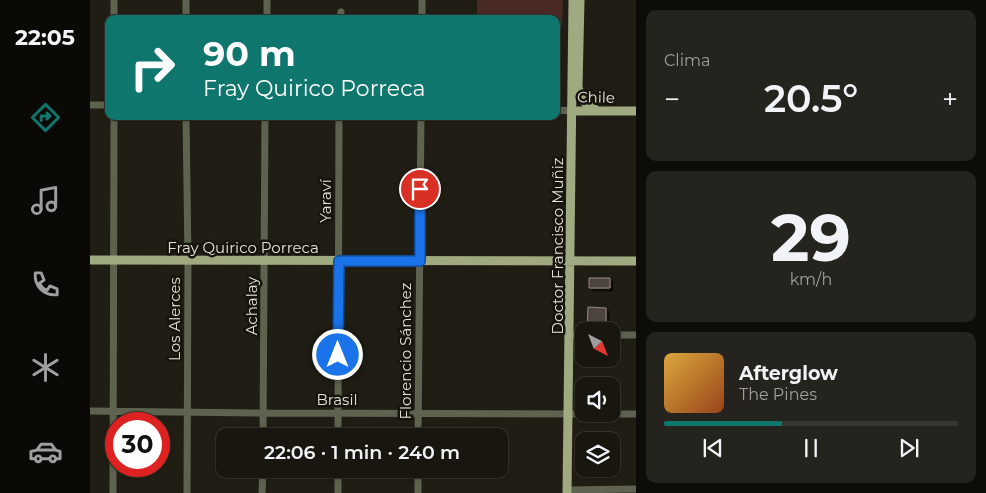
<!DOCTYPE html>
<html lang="es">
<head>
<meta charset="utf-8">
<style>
	body { margin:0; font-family:Montserrat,sans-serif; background:#25231d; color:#f1f3f6; height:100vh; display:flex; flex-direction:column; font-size:19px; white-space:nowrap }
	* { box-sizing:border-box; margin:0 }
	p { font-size:16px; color:#9f9f9e }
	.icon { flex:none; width:28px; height:28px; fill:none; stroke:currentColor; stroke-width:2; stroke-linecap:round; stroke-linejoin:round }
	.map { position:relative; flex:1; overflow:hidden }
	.details { display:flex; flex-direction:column; gap:10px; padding:10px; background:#0d0c08; width:350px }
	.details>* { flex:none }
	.banner { position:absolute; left:15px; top:15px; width:455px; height:105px; border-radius:10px; box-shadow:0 1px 4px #0004,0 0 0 1px #36352f; background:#0f766e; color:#fff; overflow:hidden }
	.needle { width:32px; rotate:138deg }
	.tools { position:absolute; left:485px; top:322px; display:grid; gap:10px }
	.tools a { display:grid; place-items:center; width:45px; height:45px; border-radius:10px; background:#18160f; box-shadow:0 1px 4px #0004,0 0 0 1px #36352f; font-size:25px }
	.speed { position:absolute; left:15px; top:412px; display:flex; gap:10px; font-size:25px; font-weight:700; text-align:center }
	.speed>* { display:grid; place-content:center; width:65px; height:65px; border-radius:50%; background:#18160f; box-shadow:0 1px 4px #0004,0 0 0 1px #36352f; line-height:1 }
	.speed .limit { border:8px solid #d22; background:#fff; color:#111 }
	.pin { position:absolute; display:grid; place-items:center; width:42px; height:42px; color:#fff; margin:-21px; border:2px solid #fff; border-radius:50%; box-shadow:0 1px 5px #0007 }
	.me { position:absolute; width:55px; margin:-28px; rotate:0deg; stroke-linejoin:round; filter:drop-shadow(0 0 4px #0008) }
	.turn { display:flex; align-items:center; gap:18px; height:105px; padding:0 15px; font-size:22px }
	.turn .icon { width:65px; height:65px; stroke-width:2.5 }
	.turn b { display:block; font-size:35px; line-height:42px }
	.big { font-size:38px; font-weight:600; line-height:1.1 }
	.details .card { flex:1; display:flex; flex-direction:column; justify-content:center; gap:8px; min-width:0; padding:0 18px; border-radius:10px; background:#25231d }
	.details .dial { align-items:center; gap:0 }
	.dial b { font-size:65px; line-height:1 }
	.song { display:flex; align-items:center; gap:15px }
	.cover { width:60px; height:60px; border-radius:8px; background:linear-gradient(135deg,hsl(40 70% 55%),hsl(20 70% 35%)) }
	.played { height:5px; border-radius:2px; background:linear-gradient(90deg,#0f766e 40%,#36352f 40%) }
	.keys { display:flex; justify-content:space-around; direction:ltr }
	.heat { display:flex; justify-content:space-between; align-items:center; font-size:28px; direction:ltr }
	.trip { position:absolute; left:126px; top:428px; width:292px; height:50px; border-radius:10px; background:#18160f; box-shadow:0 1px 4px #0004,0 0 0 1px #36352f; font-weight:600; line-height:50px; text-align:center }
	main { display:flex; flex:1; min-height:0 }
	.dock { display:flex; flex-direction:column; width:90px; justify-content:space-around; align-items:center; background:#0a0906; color:#9f9f9e }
	.dock .icon { width:35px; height:35px }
	.dock .selected { color:#0f766e }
	.dock b { font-size:22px; color:#f1f3f6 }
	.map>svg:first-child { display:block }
</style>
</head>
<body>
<main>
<nav class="dock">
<b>22:05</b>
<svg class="icon selected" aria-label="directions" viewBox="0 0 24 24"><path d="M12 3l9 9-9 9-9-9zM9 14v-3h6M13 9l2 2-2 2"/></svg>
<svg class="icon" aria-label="music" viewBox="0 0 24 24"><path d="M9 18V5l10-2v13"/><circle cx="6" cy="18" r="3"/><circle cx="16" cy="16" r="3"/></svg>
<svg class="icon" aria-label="phone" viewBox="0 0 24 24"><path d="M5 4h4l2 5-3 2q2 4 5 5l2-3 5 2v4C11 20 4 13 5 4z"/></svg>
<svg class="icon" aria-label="climate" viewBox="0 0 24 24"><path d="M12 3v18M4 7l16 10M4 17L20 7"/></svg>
<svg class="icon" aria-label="car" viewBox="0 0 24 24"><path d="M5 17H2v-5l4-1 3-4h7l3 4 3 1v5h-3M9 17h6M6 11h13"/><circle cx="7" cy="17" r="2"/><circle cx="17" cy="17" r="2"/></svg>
</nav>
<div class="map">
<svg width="546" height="493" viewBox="0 0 546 493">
	<defs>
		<filter id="shadow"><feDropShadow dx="3" dy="3" stdDeviation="0" flood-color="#0009"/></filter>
	</defs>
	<rect width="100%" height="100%" fill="#201d14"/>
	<path fill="#482924" d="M 387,0 L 473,0 L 472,26 L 466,26 L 466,19 L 387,19 Z"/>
	<path fill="#4e453d" stroke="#938981" filter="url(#shadow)" d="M 499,278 L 520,278 L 520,288 L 499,288 Z
		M 498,307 L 516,308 L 516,329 L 497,329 Z"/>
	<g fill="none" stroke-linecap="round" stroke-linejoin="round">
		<path stroke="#5e634f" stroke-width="7" d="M 24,19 L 24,0
			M 96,19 L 96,0
			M 177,19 L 177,0
			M 250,19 L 251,12
			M 332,19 L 332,0
			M 0,105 L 19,105
			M 466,110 L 482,111
			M 96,116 L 98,260 L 97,493
			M 480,335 L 494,335
			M 521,335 L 546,335
			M 0,411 L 173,413 L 494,414
			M 512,414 L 546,414
			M 173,436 L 175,116
			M 248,436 L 249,116
			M 328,436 L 331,116
			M 477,490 L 546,489
			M 23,493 L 24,116
			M 172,493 L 173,469
			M 248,493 L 248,469
			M 328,493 L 328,469"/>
		<path stroke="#a0aa81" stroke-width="9" d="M 490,0 L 488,87 C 491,101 496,105 508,111
			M 482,111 L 546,111
			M 0,260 L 546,261
			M 477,493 L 483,0"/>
	</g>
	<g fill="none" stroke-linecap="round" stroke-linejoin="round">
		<defs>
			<path id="route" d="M 248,355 L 249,261 L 330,261 L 330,189"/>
		</defs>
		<use href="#route" stroke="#114b97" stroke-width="12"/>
		<use href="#route" stroke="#1a73e8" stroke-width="9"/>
	</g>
	<g text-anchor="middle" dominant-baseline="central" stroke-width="5" stroke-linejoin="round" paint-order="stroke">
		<g font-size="15" fill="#e4e2dc" stroke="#17140b">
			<text transform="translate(506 97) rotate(1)">Chile</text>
			<text transform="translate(235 201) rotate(-90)">Yaraví</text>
			<text transform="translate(467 246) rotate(-90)">Doctor Francisco Muñiz</text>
			<text x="153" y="247">Fray Quirico Porreca</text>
			<text transform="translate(161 306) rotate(-90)">Achalay</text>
			<text transform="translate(84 319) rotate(-90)">Los Alerces</text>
			<text transform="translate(315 351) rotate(-90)">Florencio Sánchez</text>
			<text x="247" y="399">Brasil</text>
		</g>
	</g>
</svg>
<div class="tools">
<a><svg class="needle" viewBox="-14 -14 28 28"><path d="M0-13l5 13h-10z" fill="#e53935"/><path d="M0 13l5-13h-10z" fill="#9f9f9e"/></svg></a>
<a><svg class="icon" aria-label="sound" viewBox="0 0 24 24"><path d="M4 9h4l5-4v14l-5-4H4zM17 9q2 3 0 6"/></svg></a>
<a><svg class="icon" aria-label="layers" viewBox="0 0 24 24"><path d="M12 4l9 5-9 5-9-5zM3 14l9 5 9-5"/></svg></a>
</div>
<div class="speed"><div class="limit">30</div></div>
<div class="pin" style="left:330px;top:189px;background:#d93025"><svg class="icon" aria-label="arrive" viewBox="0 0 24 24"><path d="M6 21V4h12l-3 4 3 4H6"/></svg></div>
<svg class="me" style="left:248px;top:355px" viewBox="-20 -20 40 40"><circle r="17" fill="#1a73e8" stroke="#fff" stroke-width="3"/><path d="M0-11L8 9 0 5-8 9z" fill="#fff"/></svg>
<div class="trip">22:06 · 1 min · 240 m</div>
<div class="banner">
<div class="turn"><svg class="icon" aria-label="right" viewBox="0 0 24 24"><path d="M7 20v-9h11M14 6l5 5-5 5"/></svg><div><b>90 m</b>Fray Quirico Porreca</div></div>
</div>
</div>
<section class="details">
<div class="card"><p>Clima</p>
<div class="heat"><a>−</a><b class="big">20.5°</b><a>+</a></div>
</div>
<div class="card dial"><b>29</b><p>km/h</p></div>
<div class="card">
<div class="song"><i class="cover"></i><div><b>Afterglow</b><p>The Pines</p></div></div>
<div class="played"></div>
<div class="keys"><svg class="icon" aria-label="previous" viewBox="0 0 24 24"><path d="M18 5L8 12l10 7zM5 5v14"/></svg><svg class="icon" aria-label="pause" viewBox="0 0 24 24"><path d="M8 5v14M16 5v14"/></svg><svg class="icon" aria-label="next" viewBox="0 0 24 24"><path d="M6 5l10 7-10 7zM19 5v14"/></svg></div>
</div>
</section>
</main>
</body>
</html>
